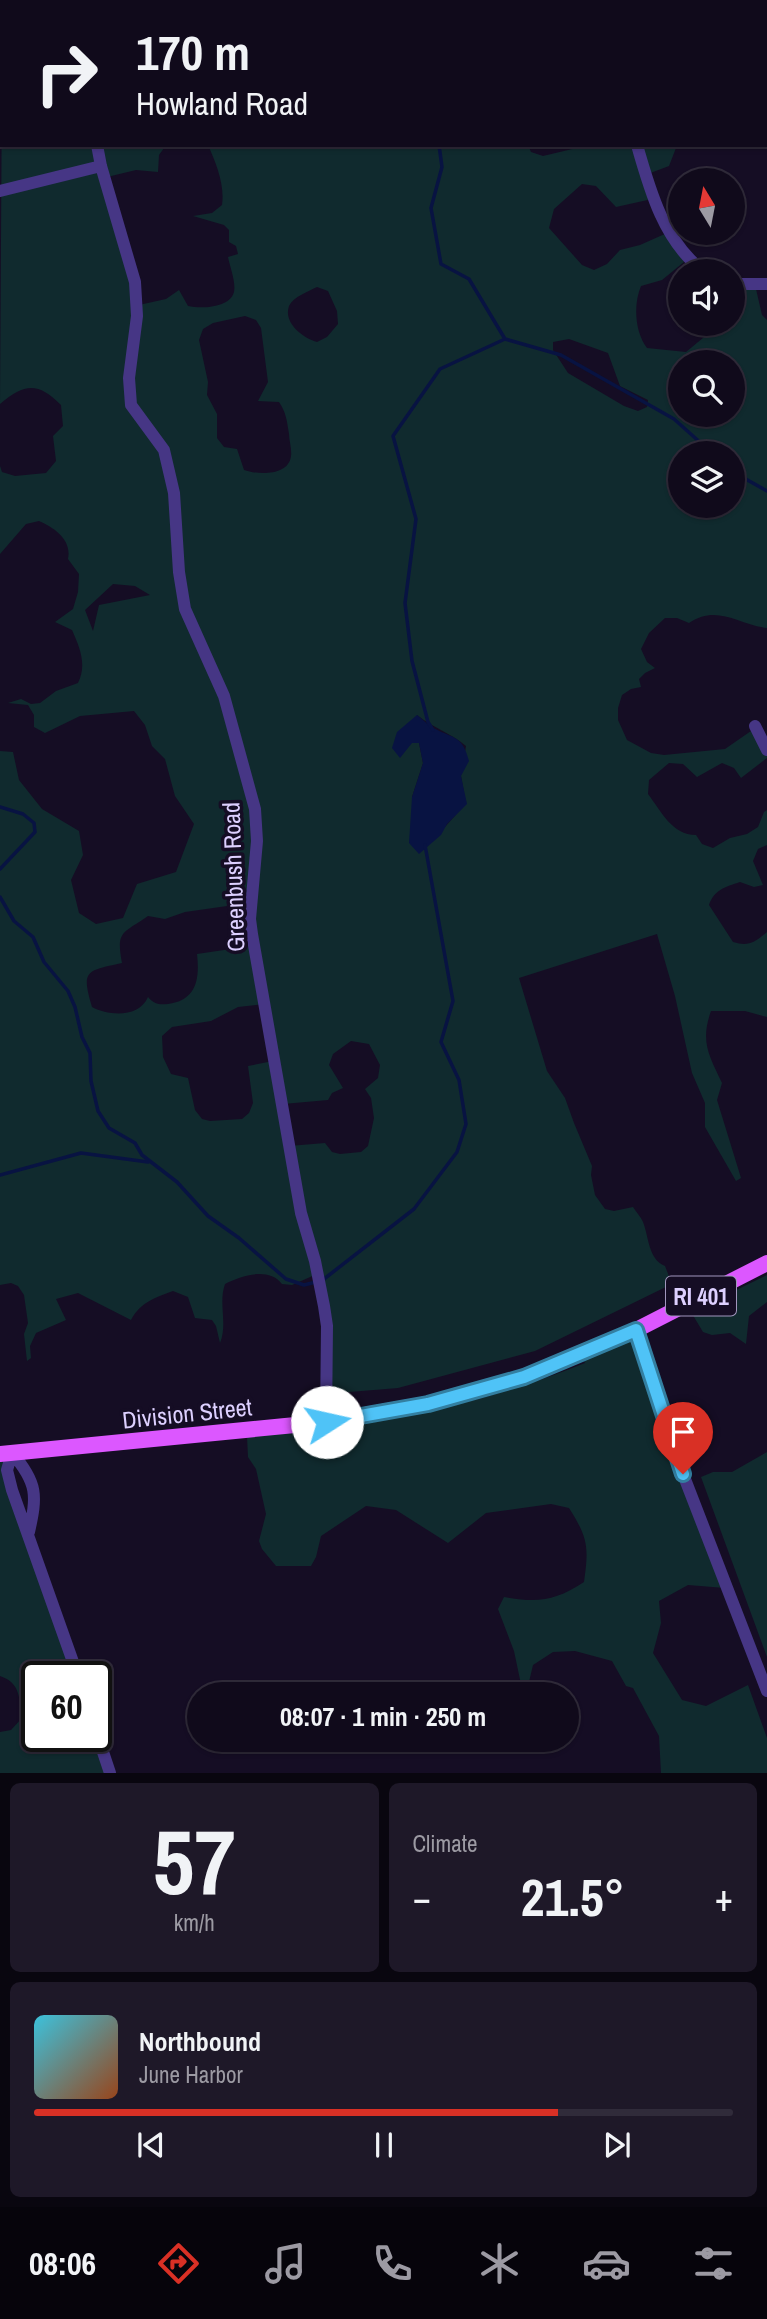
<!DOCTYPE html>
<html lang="en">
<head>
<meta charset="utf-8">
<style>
	body { margin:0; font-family:"Archivo Narrow",sans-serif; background:#1e1828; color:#f1f3f6; height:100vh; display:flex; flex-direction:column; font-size:26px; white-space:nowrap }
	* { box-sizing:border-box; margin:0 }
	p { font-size:23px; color:#9c9aa3 }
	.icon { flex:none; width:38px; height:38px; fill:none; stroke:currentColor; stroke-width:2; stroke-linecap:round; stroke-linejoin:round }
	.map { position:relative; height:1773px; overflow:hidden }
	.details { display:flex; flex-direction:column; gap:10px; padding:10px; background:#09060f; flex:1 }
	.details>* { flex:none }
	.hud { position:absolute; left:0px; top:0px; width:768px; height:147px; box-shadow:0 2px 5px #0004,0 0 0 2px #302b3a; background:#100a1b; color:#f1f3f6; overflow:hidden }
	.needle { width:46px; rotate:350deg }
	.controls { position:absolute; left:668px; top:168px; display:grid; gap:14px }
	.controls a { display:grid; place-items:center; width:77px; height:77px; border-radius:50%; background:#100a1b; box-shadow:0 2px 5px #0004,0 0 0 2px #302b3a; font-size:35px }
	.speed { position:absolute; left:21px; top:1661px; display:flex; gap:14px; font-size:35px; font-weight:700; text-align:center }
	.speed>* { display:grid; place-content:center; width:91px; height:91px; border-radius:50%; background:#100a1b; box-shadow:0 2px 5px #0004,0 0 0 2px #302b3a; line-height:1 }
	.speed .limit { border:4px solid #111; border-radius:10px; background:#fff; color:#111 }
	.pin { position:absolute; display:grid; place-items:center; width:60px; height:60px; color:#fff; margin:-72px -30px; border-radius:50% 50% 50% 0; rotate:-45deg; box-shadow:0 0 7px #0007 }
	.pin .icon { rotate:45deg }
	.me { position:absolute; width:77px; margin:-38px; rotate:80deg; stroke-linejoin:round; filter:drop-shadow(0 0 5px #0008) }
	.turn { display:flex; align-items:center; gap:24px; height:147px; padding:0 21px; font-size:32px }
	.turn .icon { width:91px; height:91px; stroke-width:2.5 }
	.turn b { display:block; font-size:49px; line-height:60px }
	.big { font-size:52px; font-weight:700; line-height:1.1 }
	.details .card { flex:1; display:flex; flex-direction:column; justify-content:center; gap:10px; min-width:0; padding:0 24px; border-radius:10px; background:#1e1828 }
	.details .dial { align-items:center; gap:0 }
	.dial b { font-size:91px; line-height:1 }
	.song { display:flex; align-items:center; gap:21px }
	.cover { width:84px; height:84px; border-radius:10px; background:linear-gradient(135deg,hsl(190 70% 55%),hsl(20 70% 35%)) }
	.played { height:7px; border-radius:4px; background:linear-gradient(90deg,#d93025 75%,#302b3a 75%) }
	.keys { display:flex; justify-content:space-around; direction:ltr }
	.heat { display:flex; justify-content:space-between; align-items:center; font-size:38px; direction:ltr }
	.details .tiles { flex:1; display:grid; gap:10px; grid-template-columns:1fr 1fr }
	.card:last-child { grid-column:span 2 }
	.trip { position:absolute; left:187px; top:1682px; width:392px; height:70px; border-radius:35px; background:#100a1b; box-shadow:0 2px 5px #0004,0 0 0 2px #302b3a; font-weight:700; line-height:70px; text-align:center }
	.tabs { display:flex; height:112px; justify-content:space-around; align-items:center; background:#06040b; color:#9c9aa3 }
	.tabs .icon { width:49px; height:49px }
	.tabs .current { color:#d93025 }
	.tabs b { font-size:32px; color:#f1f3f6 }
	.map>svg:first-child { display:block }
</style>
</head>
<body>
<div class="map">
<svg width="767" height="1773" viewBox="0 0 767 1773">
	<rect width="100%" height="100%" fill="#150d24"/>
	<path fill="#102a2e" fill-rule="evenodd" d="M 2,75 L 2,145 L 177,145 L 164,148 L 159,155 L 158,172 L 136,170 L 107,177 L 139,305 L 166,299 L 179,290 L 188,306 C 201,309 230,308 234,292 C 236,282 230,267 228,257 L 238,254 L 236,246 L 229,242 L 229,230 L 224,225 L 193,216 L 212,213 L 222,205 C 225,185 216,163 208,145 L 528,145 L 531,152 L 543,156 L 589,145 L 681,145 L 676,148 L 669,166 L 645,175 L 652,199 L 616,207 L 596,186 L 582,184 L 554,209 L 549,228 L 582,265 L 594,270 L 607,264 L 620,250 L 640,245 L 667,233 L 684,262 L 662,280 L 641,286 C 633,305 635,332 647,348 L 686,352 L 709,333 L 713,324 L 733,324 L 733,287 L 756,289 L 762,315 L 767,320 L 767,628 C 737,624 717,604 689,623 L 677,618 L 665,618 L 649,633 L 641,649 L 647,662 L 655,668 L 645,673 L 639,679 L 641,687 L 631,689 L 622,695 L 618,708 L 618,720 L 627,740 L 651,753 L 664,755 L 725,749 L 751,731 L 767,752 L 767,758 L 741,778 L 734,768 L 722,763 L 697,777 L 683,764 L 669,763 L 649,780 L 648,794 C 661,811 672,835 696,835 L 702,844 L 713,848 L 730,838 L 747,834 L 758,827 L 764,812 L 767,810 L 767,845 L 758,849 L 753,861 L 763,885 L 754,887 L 740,882 C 725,887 714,890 709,905 L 733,942 C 749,947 755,942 767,932 L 767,1017 L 745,1011 L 711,1011 C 700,1042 709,1055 722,1083 L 717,1100 L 741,1178 L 736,1181 L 705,1127 L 705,1103 L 692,1073 L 675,996 L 657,934 L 519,978 L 547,1071 L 565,1098 L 574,1123 L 592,1166 L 591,1175 L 595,1195 L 605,1209 L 614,1211 L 633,1207 C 636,1212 641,1217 643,1222 C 649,1237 648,1259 665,1266 L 672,1284 L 535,1351 L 398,1388 L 325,1394 L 326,1316 L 317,1274 L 292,1285 L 282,1284 C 269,1267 242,1275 225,1284 C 218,1304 228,1323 220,1343 L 216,1326 L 212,1320 L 195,1318 L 188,1297 L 173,1291 C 154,1298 141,1302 131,1320 L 78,1293 L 56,1299 L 66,1320 L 36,1333 L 30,1346 L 31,1358 L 27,1361 L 24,1334 L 28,1323 L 24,1295 L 18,1286 L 11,1283 L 0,1285 L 0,751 L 13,752 L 19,780 L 42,809 L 79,831 L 83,855 L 71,880 L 79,913 L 96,924 L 123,918 L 137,884 L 176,872 L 194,824 L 175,796 L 165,759 L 152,746 L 145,725 L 134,711 L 80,716 L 45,733 L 34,727 L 34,715 L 28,705 L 8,703 L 21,699 L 31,704 L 40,703 L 56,691 L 78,683 C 87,665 80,648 72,630 L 55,622 L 73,609 L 78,592 L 79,574 L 68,559 C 72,540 55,528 39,521 L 26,524 L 0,554 L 0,466 L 2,472 L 15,476 L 46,473 L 56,461 L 53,436 L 63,426 L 61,405 C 38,382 25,383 0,404 ZM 317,287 L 328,291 L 337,311 L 338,324 L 327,337 L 317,342 C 303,338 283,323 289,306 C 293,297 309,291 317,287 ZM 245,316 L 256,320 L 261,328 L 268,382 L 258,401 L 279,402 C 286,412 287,421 289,434 C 289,440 292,449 291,456 C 289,476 258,475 244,470 L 237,449 L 224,447 L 217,438 L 217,414 L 207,395 L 208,382 L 199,340 L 203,329 L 213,323 ZM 569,339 L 608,353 L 620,386 L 648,400 L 647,407 L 638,411 L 624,406 L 568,373 L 553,350 L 553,342 ZM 681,362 L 733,362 L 733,415 L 681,415 ZM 681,453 L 733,453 L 733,506 L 681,506 ZM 113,584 L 135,586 L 150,595 L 99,605 L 93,631 L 85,610 ZM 417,715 C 433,728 451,733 466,746 L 461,776 L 466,804 C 450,820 438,837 420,852 L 412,797 L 423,763 L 419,743 L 412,743 ZM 248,903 L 251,946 L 197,954 C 200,980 196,1000 168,1004 C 159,1005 154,1004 148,997 C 139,1018 109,1016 92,1007 C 81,970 86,971 122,963 C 116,931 122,934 148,916 L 165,919 L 185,912 ZM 264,1004 L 273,1061 L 248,1066 L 253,1103 L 249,1113 L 242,1119 L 210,1121 L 202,1119 L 195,1110 L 188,1078 L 171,1074 L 163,1057 L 162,1036 L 172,1027 L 211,1021 L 238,1007 ZM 351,1041 L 369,1044 L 380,1065 L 378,1078 L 365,1089 L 371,1098 L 374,1118 L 368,1146 L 361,1152 L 340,1154 L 332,1152 L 325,1143 L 289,1146 L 283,1104 L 328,1100 L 332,1093 L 343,1088 L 329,1065 L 333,1054 Z
		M 767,1275 L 767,1302 L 749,1316 L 746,1344 L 730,1333 L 712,1335 L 703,1332 L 691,1312 Z
		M 635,1330 L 725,1588 L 688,1585 L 659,1601 L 661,1623 L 653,1653 L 682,1700 L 706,1706 L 748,1685 L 767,1738 L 767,1773 L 661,1773 L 659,1736 L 633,1688 L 626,1686 L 612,1661 L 575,1651 L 553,1652 L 533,1665 L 528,1686 L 522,1689 L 514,1651 L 498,1609 L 504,1597 C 538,1603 555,1601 584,1582 C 589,1547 588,1538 569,1508 L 551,1504 L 486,1513 L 448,1543 L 396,1510 L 366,1506 L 321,1536 L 316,1557 L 311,1566 L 276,1566 L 262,1549 L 259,1541 L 266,1514 L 256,1469 L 248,1457 L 247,1436 C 364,1429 476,1407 585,1363 L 581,1354 Z
		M 767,1452 L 767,1657 L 701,1477 L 713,1472 L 732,1472 Z
		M 0,1453 L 4,1453 L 76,1676 L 37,1676 L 37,1736 L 95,1736 L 107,1773 L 0,1773 L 0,1732 L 11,1730 L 22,1718 C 19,1699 21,1683 0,1676 Z"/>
	<path fill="#081342" d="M 417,715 C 421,718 426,723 430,726 C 451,739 462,733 469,761 L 461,776 L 467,804 L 447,824 L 441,835 L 419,854 L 409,843 L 412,797 L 423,763 L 419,743 L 412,743 L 400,758 L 392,748 L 397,732 Z"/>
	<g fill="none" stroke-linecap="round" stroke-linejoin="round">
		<path stroke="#081342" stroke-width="3.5" d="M 381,0 L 382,2
			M 439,145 L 442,167 L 431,208 L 441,264 L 469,279 L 505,339 L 561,355 L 674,419 L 712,453
			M 733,472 L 767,491
			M 433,730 L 428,722 L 412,661 L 405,603 L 416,519 L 393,436 L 440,369 L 505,339
			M 0,807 L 23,814 L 34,823 L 35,832 L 0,869
			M 0,897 L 14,921 L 33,937 L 44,962 L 68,991 L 75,1007 L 82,1037 L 90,1053 L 91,1081 L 98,1111 L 109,1128 L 135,1143 L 142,1155 L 177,1182 L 208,1216 L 239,1238 L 286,1279 L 304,1285 L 316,1282
			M 0,1175 L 81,1153 L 148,1162
			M 324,1279 L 414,1209 L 457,1152 L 466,1124 L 459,1080 L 441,1042 L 453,1001 L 425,845"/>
		<path stroke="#463685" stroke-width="12" d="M 65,0 L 65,2
			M 615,0 L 615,2
			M 97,145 L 101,166 L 135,282 L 137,316 L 129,378 L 131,405 L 164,450 L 174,493 L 179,572 L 185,609 L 224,696 L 255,809 L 257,841 L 250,919 L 252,934 L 301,1213 L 315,1261 L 324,1306 L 327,1326 L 326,1422
			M 637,145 C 650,191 664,241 703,271
			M 0,191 L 101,166
			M 733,284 L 767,284
			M 755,726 L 767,750
			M 636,1330 L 683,1474 L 767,1691
			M 12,1453 L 7,1470 L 12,1490 L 78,1676
			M 12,1453 C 38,1483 37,1496 29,1532
			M 96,1731 L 110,1773"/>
		<path stroke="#dc57ff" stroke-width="16" d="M 0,1454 L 326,1422 L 428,1404 L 524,1377 L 636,1330 L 767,1263"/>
	</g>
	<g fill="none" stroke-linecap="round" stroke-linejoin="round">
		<defs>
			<path id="route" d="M 327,1422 L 428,1404 L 524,1377 L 636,1330 L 683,1474"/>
		</defs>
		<use href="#route" stroke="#337fa1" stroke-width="18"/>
		<use href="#route" stroke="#4fc3f7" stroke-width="12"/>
	</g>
	<g text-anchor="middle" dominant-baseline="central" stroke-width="7" stroke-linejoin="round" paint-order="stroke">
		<rect fill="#150d24" stroke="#a196bd" stroke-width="2" x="666" y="1276.5" width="70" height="39" rx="5"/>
		<g font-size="23" font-weight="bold" fill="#ddd0ff">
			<text x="701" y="1296">RI 401</text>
		</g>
		<g font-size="24" fill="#ddd0ff" stroke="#150d24">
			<text transform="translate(233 877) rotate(-92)">Greenbush Road</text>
			<text transform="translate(187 1413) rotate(-6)">Division Street</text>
		</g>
	</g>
</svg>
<div class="controls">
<a><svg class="needle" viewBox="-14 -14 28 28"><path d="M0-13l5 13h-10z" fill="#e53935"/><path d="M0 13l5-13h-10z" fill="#9c9aa3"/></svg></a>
<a><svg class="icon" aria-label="sound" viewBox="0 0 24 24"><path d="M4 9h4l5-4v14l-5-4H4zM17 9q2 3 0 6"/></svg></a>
<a><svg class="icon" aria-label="search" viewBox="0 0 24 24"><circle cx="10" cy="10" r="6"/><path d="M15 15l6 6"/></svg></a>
<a><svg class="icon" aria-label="layers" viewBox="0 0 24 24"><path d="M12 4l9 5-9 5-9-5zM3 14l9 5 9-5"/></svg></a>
</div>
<div class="speed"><div class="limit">60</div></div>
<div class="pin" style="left:683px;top:1474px;background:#d93025"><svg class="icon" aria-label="arrive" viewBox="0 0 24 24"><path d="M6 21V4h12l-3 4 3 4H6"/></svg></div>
<svg class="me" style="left:327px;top:1422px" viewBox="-20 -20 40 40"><circle r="19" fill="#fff"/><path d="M0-13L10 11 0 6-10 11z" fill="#4fc3f7"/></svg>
<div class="trip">08:07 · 1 min · 250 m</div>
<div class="hud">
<div class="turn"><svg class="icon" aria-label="right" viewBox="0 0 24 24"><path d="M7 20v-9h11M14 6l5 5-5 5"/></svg><div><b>170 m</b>Howland Road</div></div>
</div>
</div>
<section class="details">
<div class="tiles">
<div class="card dial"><b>57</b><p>km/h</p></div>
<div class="card"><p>Climate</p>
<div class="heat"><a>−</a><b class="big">21.5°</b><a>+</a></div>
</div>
<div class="card">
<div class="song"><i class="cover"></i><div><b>Northbound</b><p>June Harbor</p></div></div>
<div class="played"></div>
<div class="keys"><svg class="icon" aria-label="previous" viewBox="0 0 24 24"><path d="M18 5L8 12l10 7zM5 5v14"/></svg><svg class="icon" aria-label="pause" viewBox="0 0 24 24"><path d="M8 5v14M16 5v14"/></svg><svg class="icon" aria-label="next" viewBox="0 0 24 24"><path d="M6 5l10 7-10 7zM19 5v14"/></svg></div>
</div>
</div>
</section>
<nav class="tabs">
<b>08:06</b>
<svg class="icon current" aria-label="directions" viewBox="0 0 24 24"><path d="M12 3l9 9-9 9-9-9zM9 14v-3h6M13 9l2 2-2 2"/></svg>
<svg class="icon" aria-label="music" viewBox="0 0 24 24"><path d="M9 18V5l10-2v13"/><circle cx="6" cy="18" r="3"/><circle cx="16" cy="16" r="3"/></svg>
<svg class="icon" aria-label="phone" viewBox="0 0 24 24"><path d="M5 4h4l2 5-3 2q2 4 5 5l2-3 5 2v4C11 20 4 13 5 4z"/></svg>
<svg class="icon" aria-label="climate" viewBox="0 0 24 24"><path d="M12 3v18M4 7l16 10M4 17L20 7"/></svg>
<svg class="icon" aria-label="car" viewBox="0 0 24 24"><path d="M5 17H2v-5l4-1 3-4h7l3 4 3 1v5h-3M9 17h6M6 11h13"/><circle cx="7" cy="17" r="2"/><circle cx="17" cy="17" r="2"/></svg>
<svg class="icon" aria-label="filters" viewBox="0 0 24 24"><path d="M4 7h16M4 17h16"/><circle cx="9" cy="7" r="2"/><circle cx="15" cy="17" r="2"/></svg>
</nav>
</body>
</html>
